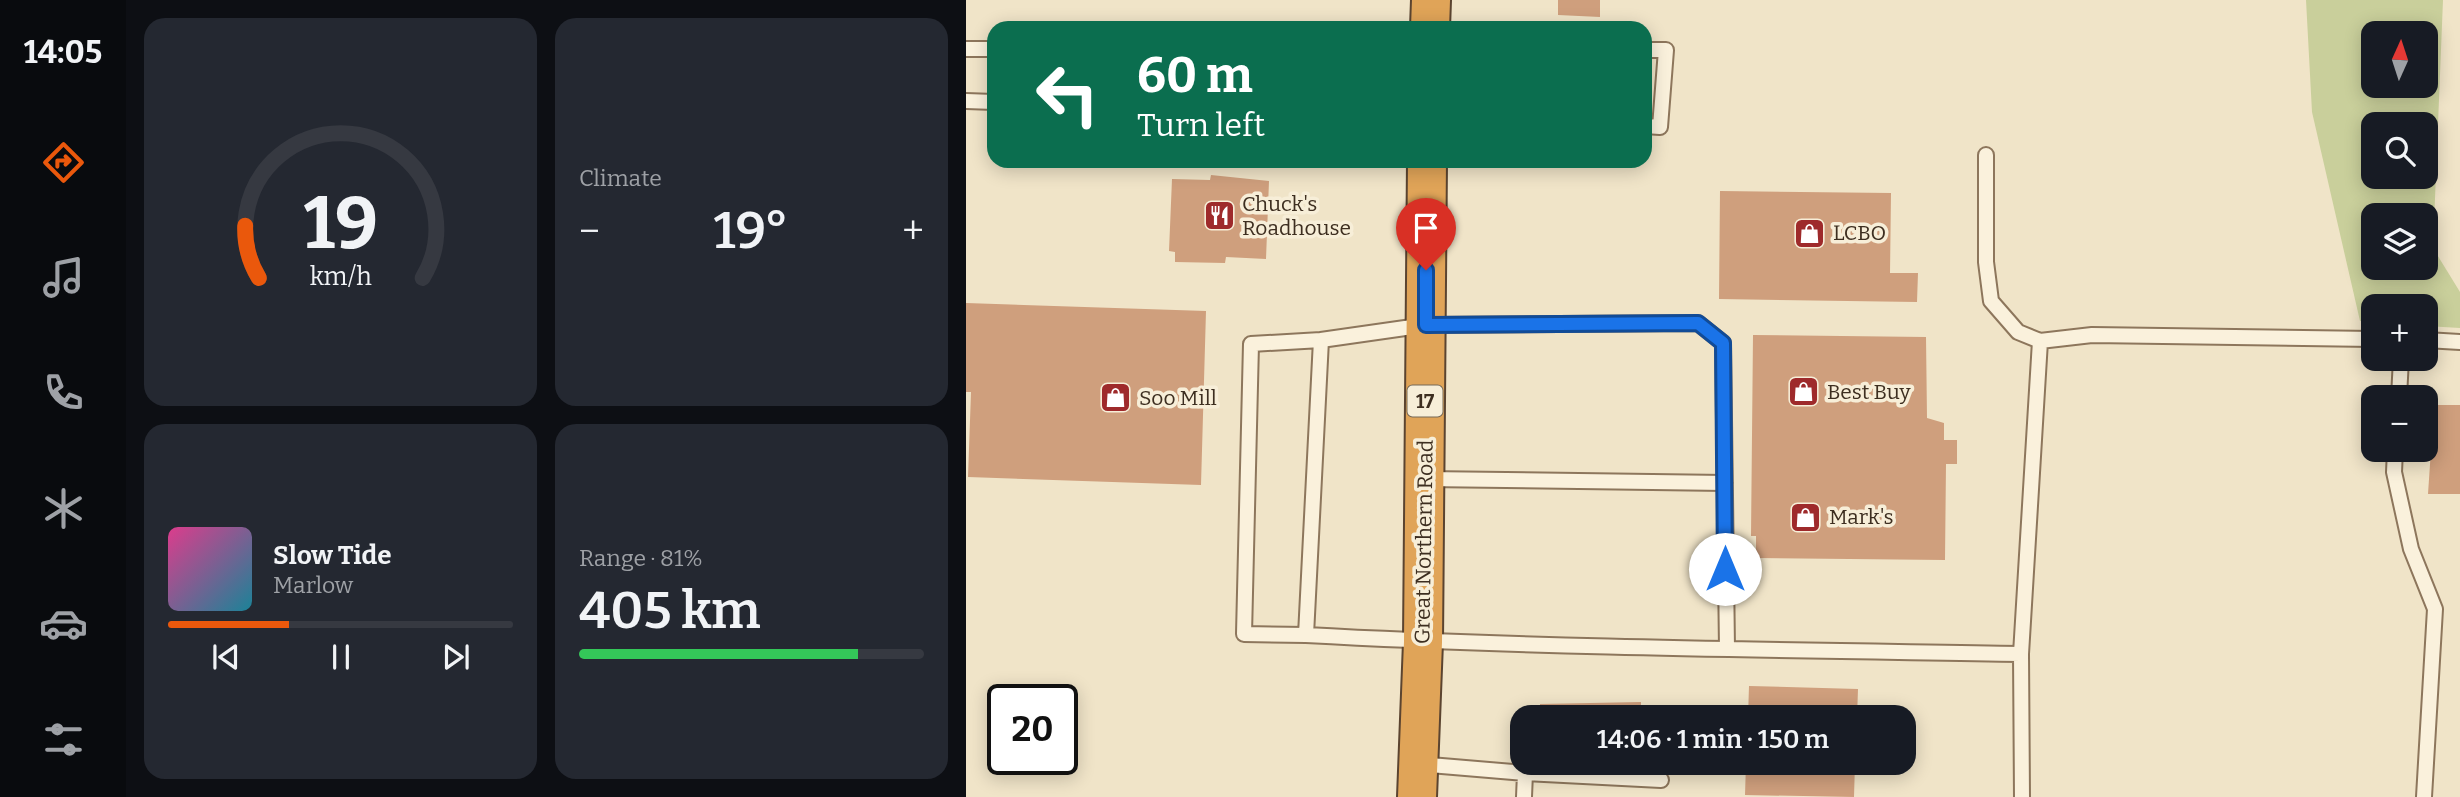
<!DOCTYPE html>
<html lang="en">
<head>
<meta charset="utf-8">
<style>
	body { margin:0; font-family:Bitter,serif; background:#242831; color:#f1f3f6; height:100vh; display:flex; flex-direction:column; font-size:26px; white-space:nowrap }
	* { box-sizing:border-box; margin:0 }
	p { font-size:23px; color:#9ea1a6 }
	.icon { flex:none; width:38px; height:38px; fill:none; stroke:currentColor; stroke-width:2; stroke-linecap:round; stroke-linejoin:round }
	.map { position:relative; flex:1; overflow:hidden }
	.drawer { display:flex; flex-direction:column; gap:18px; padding:18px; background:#0d0f14; width:840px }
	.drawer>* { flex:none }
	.hud { position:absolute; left:21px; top:21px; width:665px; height:147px; border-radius:21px; box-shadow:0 4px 18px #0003; background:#0b6e4f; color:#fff; overflow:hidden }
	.needle { width:46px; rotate:3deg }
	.buttons { position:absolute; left:1395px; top:21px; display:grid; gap:14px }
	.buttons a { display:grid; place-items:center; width:77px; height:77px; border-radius:14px; background:#171b24; box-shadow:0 4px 18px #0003; font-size:35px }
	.speed { position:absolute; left:21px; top:684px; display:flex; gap:14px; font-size:35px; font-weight:700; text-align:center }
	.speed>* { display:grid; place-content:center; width:91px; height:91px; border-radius:50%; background:#171b24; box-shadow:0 4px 18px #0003; line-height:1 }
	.speed .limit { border:4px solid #111; border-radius:10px; background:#fff; color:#111 }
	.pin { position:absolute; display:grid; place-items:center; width:60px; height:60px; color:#fff; margin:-72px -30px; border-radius:50% 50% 50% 0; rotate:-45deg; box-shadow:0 0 7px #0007 }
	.pin .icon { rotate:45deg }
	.me { position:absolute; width:77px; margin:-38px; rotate:0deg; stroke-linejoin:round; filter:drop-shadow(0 0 5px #0008) }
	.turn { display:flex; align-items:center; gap:24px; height:147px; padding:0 35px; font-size:32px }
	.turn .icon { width:91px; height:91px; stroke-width:2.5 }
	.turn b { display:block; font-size:49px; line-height:60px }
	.big { font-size:52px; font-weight:600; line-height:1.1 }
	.drawer .tile { flex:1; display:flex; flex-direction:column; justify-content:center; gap:10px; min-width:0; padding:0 24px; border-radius:21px; background:#242831 }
	.drawer .dial { align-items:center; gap:0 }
	.dial svg { height:182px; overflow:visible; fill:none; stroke:#363941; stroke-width:7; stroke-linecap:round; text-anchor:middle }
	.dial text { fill:#f1f3f6; stroke:none }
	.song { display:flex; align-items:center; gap:21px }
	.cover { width:84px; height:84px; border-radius:10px; background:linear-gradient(135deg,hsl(330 70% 55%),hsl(190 70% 35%)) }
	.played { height:7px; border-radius:4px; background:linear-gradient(90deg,#ea580c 35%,#363941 35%) }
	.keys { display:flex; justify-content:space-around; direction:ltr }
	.heat { display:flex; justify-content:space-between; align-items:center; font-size:38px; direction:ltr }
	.charge { height:10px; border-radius:5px; background:linear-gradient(90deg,#34c759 81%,#363941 0) }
	.drawer .tiles { flex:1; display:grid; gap:18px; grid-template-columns:repeat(2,1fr) }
	.trip { position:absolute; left:544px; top:705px; width:406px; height:70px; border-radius:21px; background:#171b24; box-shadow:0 4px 18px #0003; font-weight:600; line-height:70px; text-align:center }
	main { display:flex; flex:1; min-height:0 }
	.dock { display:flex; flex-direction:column; width:126px; justify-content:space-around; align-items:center; background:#090b0e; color:#9ea1a6 }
	.dock .icon { width:49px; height:49px }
	.dock .selected { color:#ea580c }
	.dock b { font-size:32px; color:#f1f3f6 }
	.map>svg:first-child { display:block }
</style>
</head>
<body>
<main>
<nav class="dock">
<b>14:05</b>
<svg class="icon selected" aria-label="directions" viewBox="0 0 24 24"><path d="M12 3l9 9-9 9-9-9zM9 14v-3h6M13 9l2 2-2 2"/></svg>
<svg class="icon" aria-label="music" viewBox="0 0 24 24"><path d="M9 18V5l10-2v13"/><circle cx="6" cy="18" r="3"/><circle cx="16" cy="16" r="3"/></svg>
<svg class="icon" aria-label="phone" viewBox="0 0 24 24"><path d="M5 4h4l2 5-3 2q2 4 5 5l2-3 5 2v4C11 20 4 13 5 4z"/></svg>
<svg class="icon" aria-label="climate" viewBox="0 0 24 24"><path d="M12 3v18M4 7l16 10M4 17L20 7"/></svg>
<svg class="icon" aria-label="car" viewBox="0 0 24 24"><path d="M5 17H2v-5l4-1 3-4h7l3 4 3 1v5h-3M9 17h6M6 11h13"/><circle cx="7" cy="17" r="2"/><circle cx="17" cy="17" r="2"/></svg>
<svg class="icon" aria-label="filters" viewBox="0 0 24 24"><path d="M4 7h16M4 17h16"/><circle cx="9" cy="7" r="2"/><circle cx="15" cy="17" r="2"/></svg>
</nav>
<section class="drawer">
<div class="tiles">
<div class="tile dial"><svg viewBox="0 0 100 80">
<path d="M14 69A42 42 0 1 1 86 69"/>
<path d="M14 69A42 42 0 0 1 8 46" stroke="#ea580c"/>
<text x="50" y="56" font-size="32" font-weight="700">19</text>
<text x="50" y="72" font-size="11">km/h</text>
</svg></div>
<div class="tile"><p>Climate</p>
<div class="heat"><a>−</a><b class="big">19°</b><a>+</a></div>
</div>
<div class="tile">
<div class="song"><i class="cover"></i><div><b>Slow Tide</b><p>Marlow</p></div></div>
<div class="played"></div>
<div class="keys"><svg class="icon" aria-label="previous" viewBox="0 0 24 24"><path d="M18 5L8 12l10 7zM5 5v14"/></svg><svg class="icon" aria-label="pause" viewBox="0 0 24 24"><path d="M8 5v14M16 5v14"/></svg><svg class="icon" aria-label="next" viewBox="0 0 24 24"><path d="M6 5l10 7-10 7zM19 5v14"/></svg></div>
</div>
<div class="tile"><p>Range · 81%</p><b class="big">405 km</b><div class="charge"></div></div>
</div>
</section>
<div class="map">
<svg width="1494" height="797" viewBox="0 0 1494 797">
	<rect width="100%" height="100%" fill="#f0e4c8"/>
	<path fill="#c9cf9b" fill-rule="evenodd" d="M 1340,0 L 1477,0 L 1467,248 L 1494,292 L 1494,328 L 1460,326 L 1460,306 L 1407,306 L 1407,322 L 1394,321 L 1346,112 ZM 1407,33 L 1460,33 L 1460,86 L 1407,86 ZM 1407,124 L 1460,124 L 1460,177 L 1407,177 ZM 1407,215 L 1460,215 L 1460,268 L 1407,268 Z"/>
	<path fill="#cf9f7d" d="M 592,0 L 634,0 L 634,17 L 592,15 Z
		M 245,175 L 303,181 L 300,259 L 260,257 L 259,263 L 209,262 L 209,252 L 203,251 L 206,179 L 244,180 Z
		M 754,191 L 925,193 L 924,273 L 952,273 L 951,302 L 753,299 Z
		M 0,303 L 240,311 L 235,485 L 2,477 L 5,392 L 0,392 Z
		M 787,335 L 960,337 L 961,418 L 978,423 L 978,440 L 991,440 L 991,464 L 980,464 L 979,560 L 790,558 L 790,536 L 785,536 Z
		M 1468,405 L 1494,405 L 1494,494 L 1462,494 Z
		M 783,686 L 892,689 L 891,718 L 782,718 Z
		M 675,702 L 675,718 L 574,718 L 574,704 Z
		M 780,763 L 889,763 L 888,797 L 779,795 Z"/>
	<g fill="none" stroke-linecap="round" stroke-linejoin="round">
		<defs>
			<path id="lane" d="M 0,49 L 28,49
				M 679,50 L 700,50 L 694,127 L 679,126
				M 0,101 L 28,102
				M 1020,155 L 1020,262 L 1025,301 L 1052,332 L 1074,341 L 1126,335 L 1407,339
				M 1460,340 L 1494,342
				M 1433,397 L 1435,359
				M 1429,450 L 1428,472 L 1445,549 L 1469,609 L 1458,797
				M 459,479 L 759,483
				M 340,635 L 278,634 L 285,344 L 355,340
				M 761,648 L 757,343 L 732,323 L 460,325 L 355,340 L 340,635 C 578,648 817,650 1055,654
				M 452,764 L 559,773 L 558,797
				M 559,773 L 695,780
				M 1056,797 L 1055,654 L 1074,341"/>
			<path id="highway" d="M 464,28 L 465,0
				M 451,797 L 457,642 L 461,161"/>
		</defs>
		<use href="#lane" stroke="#8d765c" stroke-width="18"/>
		<use href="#highway" stroke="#5b4430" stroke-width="42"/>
		<use href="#lane" stroke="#faf1dc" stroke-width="14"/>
		<use href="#highway" stroke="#e0a458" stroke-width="38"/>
	</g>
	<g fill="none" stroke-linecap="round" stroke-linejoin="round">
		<defs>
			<path id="route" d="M 460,270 L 460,325 L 732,323 L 757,343 L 759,569"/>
		</defs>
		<use href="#route" stroke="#114b97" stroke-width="18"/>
		<use href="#route" stroke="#1a73e8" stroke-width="12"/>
	</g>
	<defs>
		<symbol id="restaurant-square" viewBox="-11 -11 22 22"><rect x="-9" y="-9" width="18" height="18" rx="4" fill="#9e2a2b" stroke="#f7eed8"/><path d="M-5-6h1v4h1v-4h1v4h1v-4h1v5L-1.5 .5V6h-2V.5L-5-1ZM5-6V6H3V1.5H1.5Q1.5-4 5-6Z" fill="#fff"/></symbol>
		<symbol id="shop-square" viewBox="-11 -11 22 22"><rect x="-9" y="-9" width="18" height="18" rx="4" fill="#9e2a2b" stroke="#f7eed8"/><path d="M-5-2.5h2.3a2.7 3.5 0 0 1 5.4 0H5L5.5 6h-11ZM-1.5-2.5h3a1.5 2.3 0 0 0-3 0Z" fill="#fff"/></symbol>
	</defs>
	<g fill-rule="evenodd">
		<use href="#restaurant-square" x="236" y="198" width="35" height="35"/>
		<use href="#shop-square" x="826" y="216" width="35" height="35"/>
		<use href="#shop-square" x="820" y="374" width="35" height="35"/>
		<use href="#shop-square" x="132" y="380" width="35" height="35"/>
		<use href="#shop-square" x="822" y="500" width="35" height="35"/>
	</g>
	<g text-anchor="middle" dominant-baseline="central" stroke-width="7" stroke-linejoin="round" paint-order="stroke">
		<rect fill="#f7eed8" stroke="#756857" stroke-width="2" x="441.5" y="385.5" width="35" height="31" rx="5"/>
		<g font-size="19" font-weight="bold" fill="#3d2e20">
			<text x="459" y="401">17</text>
		</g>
		<g font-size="21" fill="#3d2e20" stroke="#f7eed8" text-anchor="start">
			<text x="276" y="204">Chuck's<tspan x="276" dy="24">Roadhouse</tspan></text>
			<text x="867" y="233">LCBO</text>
			<text x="861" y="392">Best Buy</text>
			<text x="173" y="398">Soo Mill</text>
			<text x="863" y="517">Mark's</text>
		</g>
		<g font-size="21" fill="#3d2e20" stroke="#f7eed8">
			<text transform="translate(458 542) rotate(-89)">Great Northern Road</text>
		</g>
	</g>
</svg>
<div class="buttons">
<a><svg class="needle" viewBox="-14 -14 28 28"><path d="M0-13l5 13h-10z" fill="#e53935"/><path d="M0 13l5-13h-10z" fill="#9ea1a6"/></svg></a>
<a><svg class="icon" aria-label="search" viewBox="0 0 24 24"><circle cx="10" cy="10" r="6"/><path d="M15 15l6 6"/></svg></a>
<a><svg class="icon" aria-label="layers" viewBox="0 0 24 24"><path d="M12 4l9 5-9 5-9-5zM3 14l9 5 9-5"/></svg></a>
<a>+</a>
<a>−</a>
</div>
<div class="speed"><div class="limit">20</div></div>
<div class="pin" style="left:460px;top:270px;background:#d93025"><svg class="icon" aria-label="arrive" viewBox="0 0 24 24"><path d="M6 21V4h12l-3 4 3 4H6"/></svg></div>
<svg class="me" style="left:759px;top:569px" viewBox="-20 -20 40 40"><circle r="19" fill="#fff"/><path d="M0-13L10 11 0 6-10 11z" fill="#1a73e8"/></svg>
<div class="trip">14:06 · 1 min · 150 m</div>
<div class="hud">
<div class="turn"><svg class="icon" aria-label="left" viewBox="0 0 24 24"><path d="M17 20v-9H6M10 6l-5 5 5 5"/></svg><div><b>60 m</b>Turn left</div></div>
</div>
</div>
</main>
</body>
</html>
